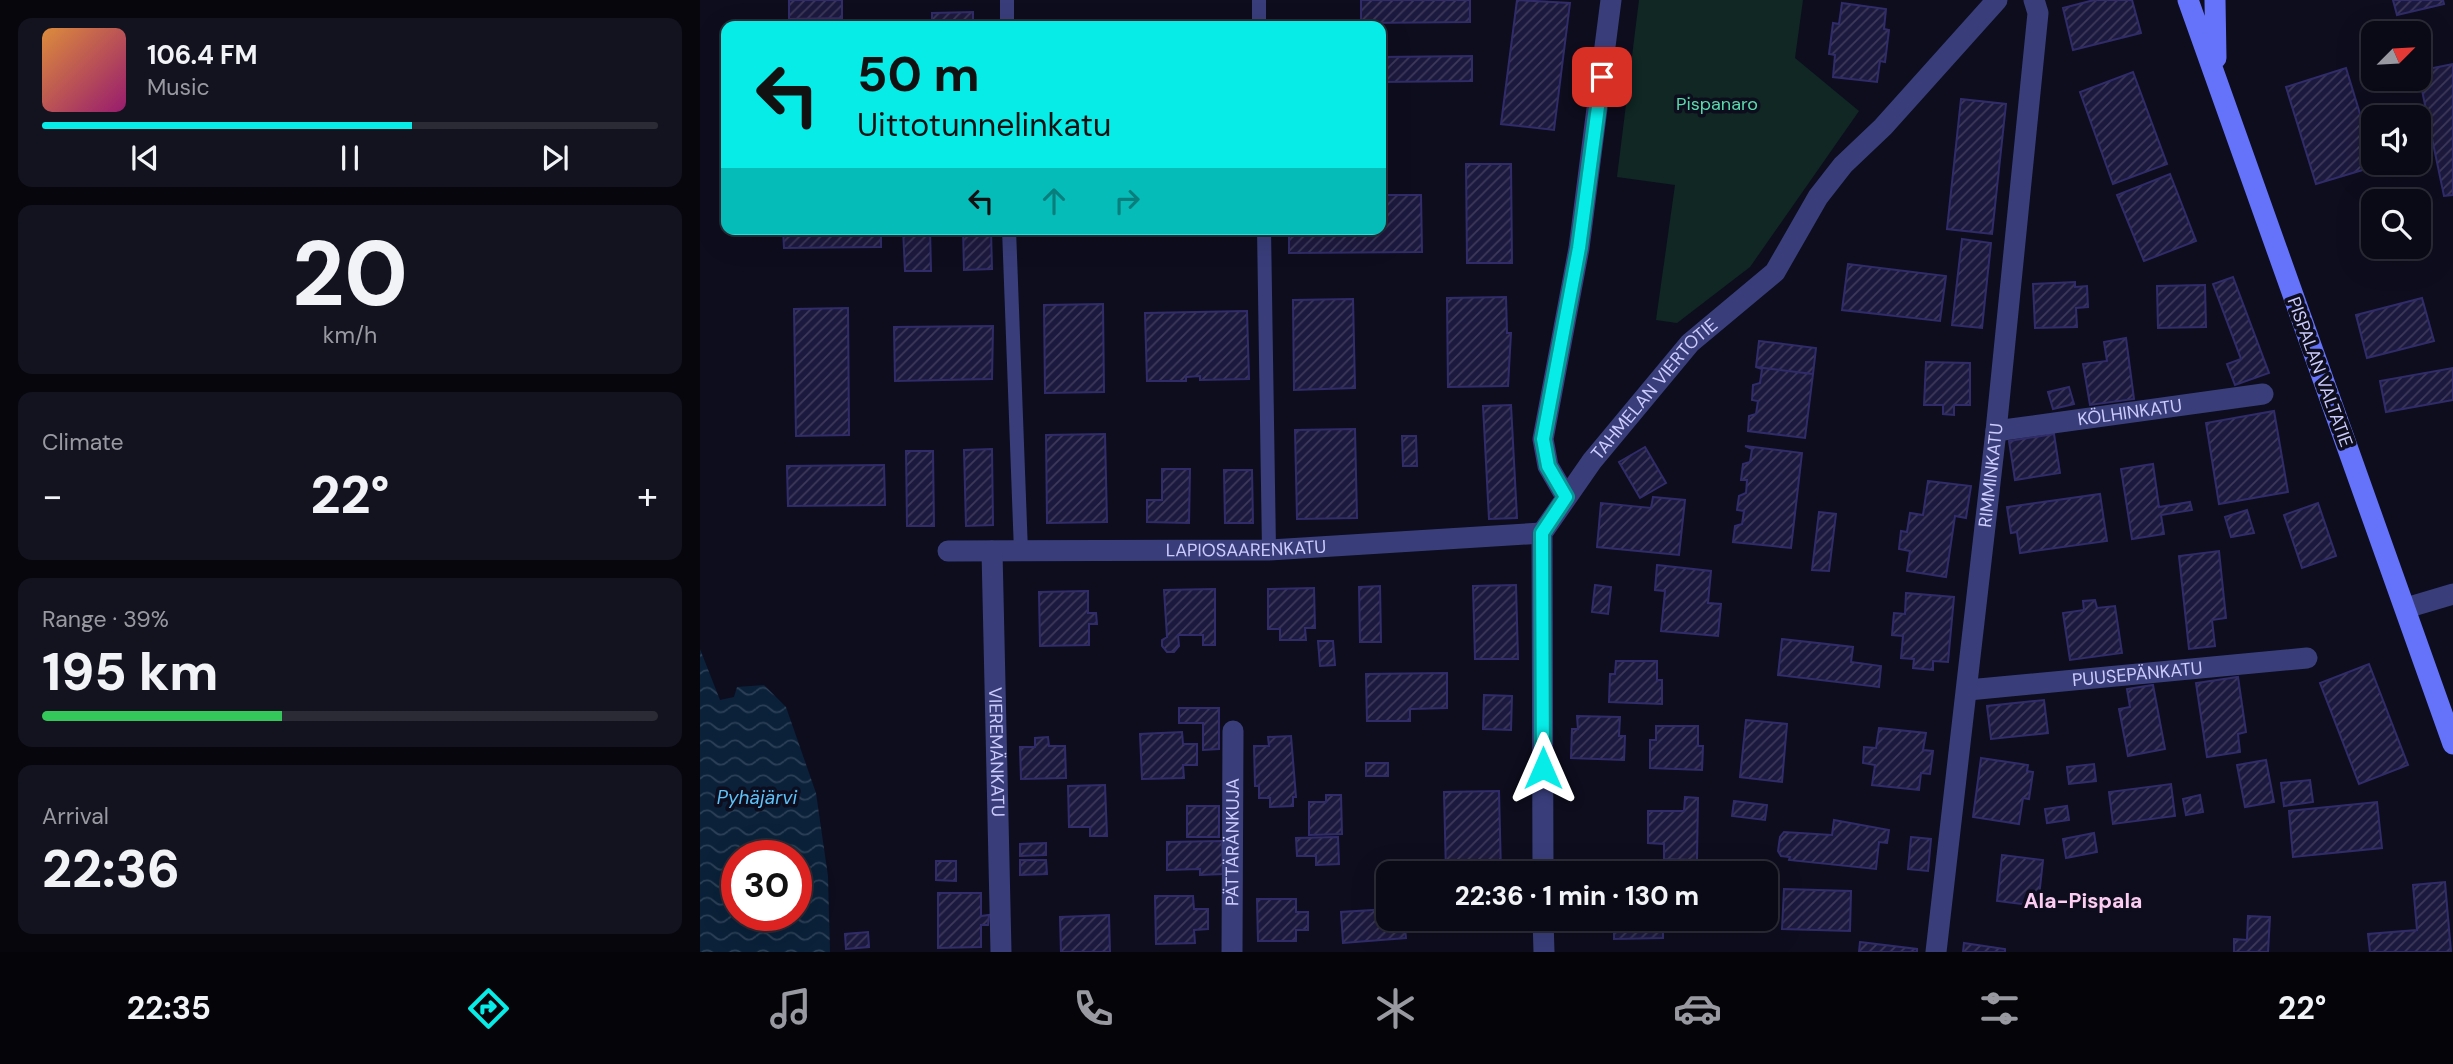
<!DOCTYPE html>
<html lang="en">
<head>
<meta charset="utf-8">
<style>
	body { margin:0; font-family:"DM Sans",sans-serif; background:#13131f; color:#f1f3f6; height:100vh; display:flex; flex-direction:column; font-size:26px; white-space:nowrap }
	* { box-sizing:border-box; margin:0 }
	p { font-size:23px; color:#999aa1 }
	.icon { flex:none; width:38px; height:38px; fill:none; stroke:currentColor; stroke-width:2; stroke-linecap:round; stroke-linejoin:round }
	.map { position:relative; flex:1; overflow:hidden }
	.panel { display:flex; flex-direction:column; gap:18px; padding:18px; background:#06060c; width:700px }
	.panel>* { flex:none }
	.banner { position:absolute; left:21px; top:21px; width:665px; height:214px; border-radius:14px; box-shadow:0 7px 28px #0002,0 0 0 2px #2a2b35; background:#08ece8; color:#111; overflow:hidden }
	.needle { width:46px; rotate:66deg }
	.controls { position:absolute; left:1661px; top:21px; display:grid; gap:14px }
	.controls a { display:grid; place-items:center; width:70px; height:70px; border-radius:14px; background:#0a0a16; box-shadow:0 7px 28px #0002,0 0 0 2px #2a2b35; font-size:35px }
	.speed { position:absolute; left:21px; top:840px; display:flex; gap:14px; font-size:35px; font-weight:700; text-align:center }
	.speed>* { display:grid; place-content:center; width:91px; height:91px; border-radius:50%; background:#0a0a16; box-shadow:0 7px 28px #0002,0 0 0 2px #2a2b35; line-height:1 }
	.speed .limit { border:10px solid #d22; background:#fff; color:#111 }
	.pin { position:absolute; display:grid; place-items:center; width:60px; height:60px; color:#fff; margin:-30px; border-radius:14px; box-shadow:0 4px 10px #0006 }
	.me { position:absolute; width:77px; margin:-38px; rotate:0deg; stroke-linejoin:round; filter:drop-shadow(0 0 5px #0008) }
	.turn { display:flex; align-items:center; gap:24px; height:147px; padding:0 21px; font-size:32px }
	.turn .icon { width:91px; height:91px; stroke-width:2.5 }
	.turn b { display:block; font-size:49px; line-height:60px }
	.lanes { display:flex; align-items:center; height:66px; padding:0 21px; background:#0003; justify-content:center; gap:35px; direction:ltr }
	.lanes .off { opacity:.35 }
	.big { font-size:52px; font-weight:800; line-height:1.1 }
	.panel .tile { flex:1; display:flex; flex-direction:column; justify-content:center; gap:10px; min-width:0; padding:0 24px; border-radius:14px; background:#13131f }
	.panel .dial { align-items:center; gap:0 }
	.dial b { font-size:91px; line-height:1 }
	.song { display:flex; align-items:center; gap:21px }
	.cover { width:84px; height:84px; border-radius:10px; background:linear-gradient(135deg,hsl(30 70% 55%),hsl(320 70% 35%)) }
	.played { height:7px; border-radius:4px; background:linear-gradient(90deg,#08ece8 60%,#2a2b35 60%) }
	.keys { display:flex; justify-content:space-around; direction:ltr }
	.heat { display:flex; justify-content:space-between; align-items:center; font-size:38px; direction:ltr }
	.charge { height:10px; border-radius:5px; background:linear-gradient(90deg,#34c759 39%,#2a2b35 0) }
	.trip { position:absolute; left:676px; top:861px; width:402px; height:70px; border-radius:14px; background:#0a0a16; box-shadow:0 7px 28px #0002,0 0 0 2px #2a2b35; font-weight:800; line-height:70px; text-align:center }
	.dock { display:flex; height:112px; justify-content:space-around; align-items:center; background:#040409; color:#999aa1 }
	.dock .icon { width:49px; height:49px }
	.dock .selected { color:#08ece8 }
	.dock b { font-size:32px; color:#f1f3f6 }
	main { display:flex; flex:1; min-height:0 }
	.map>svg:first-child { display:block }
</style>
</head>
<body>
<main>
<section class="panel">
<div class="tile">
<div class="song"><i class="cover"></i><div><b>106.4 FM</b><p>Music</p></div></div>
<div class="played"></div>
<div class="keys"><svg class="icon" aria-label="previous" viewBox="0 0 24 24"><path d="M18 5L8 12l10 7zM5 5v14"/></svg><svg class="icon" aria-label="pause" viewBox="0 0 24 24"><path d="M8 5v14M16 5v14"/></svg><svg class="icon" aria-label="next" viewBox="0 0 24 24"><path d="M6 5l10 7-10 7zM19 5v14"/></svg></div>
</div>
<div class="tile dial"><b>20</b><p>km/h</p></div>
<div class="tile"><p>Climate</p>
<div class="heat"><a>−</a><b class="big">22°</b><a>+</a></div>
</div>
<div class="tile"><p>Range · 39%</p><b class="big">195 km</b><div class="charge"></div></div>
<div class="tile"><p>Arrival</p><b class="big">22:36</b></div>
</section>
<div class="map">
<svg width="1753" height="952" viewBox="0 0 1753 952">
	<defs>
		<pattern id="water-waves" width="16" height="10" patternUnits="userSpaceOnUse" patternTransform="scale(1.75)"><rect width="16" height="10" fill="#0a2139"/><path d="M0 5q4-4 8 0t8 0" fill="none" stroke="#2c4057"/></pattern>
		<pattern id="building-hatch" width="6" height="6" patternUnits="userSpaceOnUse" patternTransform="scale(1.75)"><rect width="6" height="6" fill="#1c193e"/><path d="M-1 1l2-2M0 6l6-6M5 7l2-2" fill="none" stroke="#3c395b"/></pattern>
	</defs>
	<rect width="100%" height="100%" fill="#0d0d1e"/>
	<path fill="#102724" d="M 939,0 L 1103,0 L 1095,58 L 1159,111 L 1050,267 L 977,323 L 956,320 L 975,185 L 917,177 Z"/>
	<path fill="url(#water-waves)" fill-rule="evenodd" d="M 0,649 L 20,700 L 34,697 L 37,687 L 64,685 L 86,707 L 116,793 L 128,876 L 130,952 L 0,952 ZM 37,856 L 96,856 L 96,915 L 37,915 Z"/>
	<path fill="url(#building-hatch)" stroke="#312c69" stroke-width="2" d="M 89,0 L 142,0 L 142,18 L 89,19 Z
		M 661,0 L 770,0 L 770,22 L 661,23 Z
		M 817,0 L 870,3 L 854,130 L 801,124 Z
		M 1394,0 L 1432,0 L 1441,33 L 1373,50 L 1363,8 Z
		M 1693,0 L 1743,0 L 1744,4 L 1697,15 Z
		M 1142,3 L 1186,9 L 1184,29 L 1189,30 L 1185,62 L 1180,61 L 1177,82 L 1133,77 L 1135,55 L 1129,54 L 1133,23 L 1139,24 Z
		M 273,12 L 273,26 L 232,26 L 232,13 Z
		M 772,56 L 772,81 L 682,82 L 681,57 Z
		M 1753,64 L 1753,195 L 1744,196 L 1718,71 Z
		M 1646,68 L 1676,166 L 1616,184 L 1586,87 Z
		M 1433,72 L 1467,164 L 1413,184 L 1380,92 Z
		M 1261,99 L 1306,104 L 1292,234 L 1247,229 Z
		M 766,164 L 811,164 L 812,263 L 767,263 Z
		M 1470,174 L 1496,241 L 1444,261 L 1417,195 Z
		M 681,195 L 721,195 L 722,252 L 589,253 L 589,229 L 681,229 Z
		M 83,229 L 181,229 L 181,247 L 84,248 Z
		M 203,229 L 230,229 L 231,271 L 205,271 Z
		M 263,229 L 291,229 L 292,269 L 264,270 Z
		M 343,229 L 402,229 L 402,231 L 343,232 Z
		M 1262,239 L 1291,243 L 1282,328 L 1252,325 Z
		M 1148,264 L 1246,276 L 1240,321 L 1142,310 Z
		M 1533,277 L 1569,373 L 1535,385 L 1527,364 L 1541,359 L 1513,284 Z
		M 1375,282 L 1375,287 L 1387,286 L 1388,307 L 1376,308 L 1377,327 L 1335,328 L 1333,284 Z
		M 1505,285 L 1506,327 L 1458,328 L 1457,286 Z
		M 806,297 L 807,333 L 811,333 L 808,386 L 748,387 L 747,298 Z
		M 1722,298 L 1734,341 L 1667,358 L 1656,315 Z
		M 653,299 L 655,388 L 594,390 L 593,300 Z
		M 403,304 L 404,392 L 345,393 L 344,305 Z
		M 148,308 L 149,435 L 96,436 L 94,309 Z
		M 547,311 L 549,379 L 500,380 L 500,376 L 486,377 L 486,381 L 447,381 L 445,313 Z
		M 293,326 L 292,379 L 195,381 L 194,327 Z
		M 1426,338 L 1434,399 L 1390,405 L 1383,364 L 1407,361 L 1404,342 Z
		M 1059,341 L 1116,348 L 1113,374 L 1056,367 Z
		M 1226,362 L 1270,363 L 1270,405 L 1254,405 L 1254,415 L 1243,414 L 1243,405 L 1224,405 Z
		M 1056,367 L 1113,374 L 1105,438 L 1048,431 L 1049,416 L 1056,414 L 1058,401 L 1052,400 L 1053,385 L 1060,383 L 1062,369 Z
		M 1753,368 L 1753,400 L 1686,412 L 1680,381 Z
		M 1369,387 L 1374,404 L 1353,409 L 1348,392 Z
		M 811,405 L 817,518 L 789,519 L 783,406 Z
		M 1574,411 L 1588,492 L 1519,504 L 1506,423 Z
		M 655,429 L 657,518 L 597,519 L 595,430 Z
		M 405,434 L 407,522 L 347,523 L 346,435 Z
		M 1354,434 L 1360,473 L 1315,480 L 1309,441 Z
		M 702,436 L 716,436 L 717,466 L 703,466 Z
		M 1045,446 L 1102,453 L 1091,548 L 1033,542 L 1035,526 L 1042,524 L 1044,511 L 1037,510 L 1039,496 L 1046,493 L 1047,480 L 1041,480 L 1043,464 L 1050,462 L 1052,449 Z
		M 945,447 L 966,483 L 940,498 L 919,462 Z
		M 292,449 L 293,525 L 266,526 L 264,450 Z
		M 206,451 L 233,451 L 234,526 L 207,526 Z
		M 1453,464 L 1459,507 L 1490,502 L 1492,510 L 1461,515 L 1464,534 L 1432,539 L 1421,469 Z
		M 184,465 L 185,505 L 88,506 L 87,466 Z
		M 462,469 L 490,469 L 489,523 L 447,522 L 447,500 L 462,500 Z
		M 524,470 L 552,470 L 553,523 L 525,523 Z
		M 1228,481 L 1271,486 L 1266,518 L 1255,516 L 1246,577 L 1207,571 L 1210,551 L 1199,549 L 1201,531 L 1207,532 L 1210,513 L 1223,515 Z
		M 1400,494 L 1407,541 L 1320,553 L 1317,532 L 1311,533 L 1307,507 Z
		M 953,497 L 985,500 L 979,555 L 897,547 L 901,503 L 951,508 Z
		M 1618,503 L 1636,556 L 1602,568 L 1584,515 Z
		M 1547,510 L 1554,533 L 1531,537 L 1525,517 Z
		M 1119,512 L 1136,514 L 1129,571 L 1112,570 Z
		M 1519,551 L 1526,618 L 1512,620 L 1515,646 L 1489,649 L 1479,556 Z
		M 957,565 L 1011,571 L 1008,603 L 1021,604 L 1018,636 L 961,631 L 965,591 L 955,590 Z
		M 816,585 L 818,659 L 775,659 L 773,586 Z
		M 895,585 L 911,587 L 908,614 L 892,612 Z
		M 680,586 L 681,642 L 660,642 L 659,587 Z
		M 614,588 L 615,628 L 605,628 L 606,640 L 580,640 L 580,629 L 568,629 L 568,589 Z
		M 515,589 L 515,645 L 503,645 L 503,635 L 478,635 L 479,646 L 474,652 L 467,652 L 462,646 L 462,640 L 467,637 L 464,590 Z
		M 388,591 L 388,613 L 396,613 L 397,624 L 389,624 L 389,645 L 340,646 L 339,592 Z
		M 1206,593 L 1254,597 L 1248,662 L 1233,661 L 1233,670 L 1213,668 L 1214,659 L 1201,658 L 1203,636 L 1192,635 L 1194,613 L 1205,614 Z
		M 1395,600 L 1397,608 L 1415,606 L 1422,653 L 1370,660 L 1363,613 L 1384,610 L 1383,601 Z
		M 1082,639 L 1153,647 L 1151,662 L 1181,666 L 1179,687 L 1078,675 Z
		M 618,641 L 633,641 L 635,665 L 620,666 Z
		M 916,661 L 957,661 L 957,680 L 962,680 L 962,704 L 909,702 L 910,674 L 915,674 Z
		M 1669,664 L 1708,765 L 1659,784 L 1620,683 Z
		M 747,673 L 747,708 L 710,709 L 710,721 L 667,721 L 666,674 Z
		M 1538,677 L 1546,732 L 1538,734 L 1540,752 L 1507,757 L 1496,683 Z
		M 1453,685 L 1465,749 L 1428,756 L 1419,709 L 1430,707 L 1427,689 Z
		M 784,695 L 812,696 L 811,730 L 783,729 Z
		M 1344,700 L 1348,733 L 1291,739 L 1287,706 Z
		M 479,708 L 519,708 L 519,749 L 503,750 L 503,723 L 479,723 Z
		M 877,716 L 920,717 L 919,736 L 925,736 L 924,760 L 871,758 L 872,729 L 878,729 Z
		M 1046,720 L 1087,724 L 1082,782 L 1040,777 Z
		M 956,726 L 998,726 L 998,746 L 1003,746 L 1002,770 L 950,768 L 950,740 L 956,740 Z
		M 1179,728 L 1226,733 L 1223,750 L 1233,751 L 1230,774 L 1221,773 L 1219,790 L 1172,785 L 1175,765 L 1163,763 L 1164,747 L 1176,748 Z
		M 482,732 L 483,744 L 497,744 L 497,765 L 483,765 L 484,778 L 442,779 L 440,734 Z
		M 591,736 L 596,797 L 593,797 L 593,806 L 570,807 L 570,798 L 559,798 L 559,786 L 555,786 L 554,746 L 569,746 L 568,737 Z
		M 348,737 L 349,746 L 365,746 L 366,778 L 321,779 L 320,747 L 335,747 L 335,738 Z
		M 1281,758 L 1328,765 L 1327,771 L 1333,772 L 1329,799 L 1323,798 L 1319,824 L 1273,817 Z
		M 1566,760 L 1574,802 L 1545,807 L 1537,765 Z
		M 666,763 L 688,763 L 688,776 L 666,776 Z
		M 1394,764 L 1396,781 L 1369,784 L 1367,767 Z
		M 1610,780 L 1613,802 L 1584,806 L 1581,783 Z
		M 1471,784 L 1475,816 L 1413,824 L 1409,792 Z
		M 405,785 L 407,836 L 390,836 L 390,827 L 369,827 L 368,786 Z
		M 799,791 L 801,873 L 746,873 L 744,792 Z
		M 626,795 L 641,795 L 642,834 L 609,835 L 609,802 L 626,802 Z
		M 1500,795 L 1503,812 L 1486,815 L 1483,799 Z
		M 985,797 L 998,798 L 997,860 L 964,859 L 964,844 L 948,843 L 948,811 L 984,811 Z
		M 1034,801 L 1067,805 L 1065,820 L 1032,816 Z
		M 1677,802 L 1682,848 L 1593,857 L 1589,811 Z
		M 487,806 L 519,806 L 519,837 L 487,837 Z
		M 1367,806 L 1369,820 L 1347,823 L 1345,809 Z
		M 1134,820 L 1189,830 L 1187,843 L 1179,842 L 1176,869 L 1089,860 L 1090,857 L 1081,856 L 1078,851 L 1080,837 L 1084,832 L 1132,835 Z
		M 1394,833 L 1397,852 L 1366,858 L 1363,839 Z
		M 638,837 L 639,864 L 616,865 L 616,856 L 597,856 L 596,838 Z
		M 1211,837 L 1231,839 L 1228,871 L 1208,869 Z
		M 522,841 L 523,874 L 500,875 L 500,869 L 467,870 L 467,842 Z
		M 346,843 L 346,855 L 320,856 L 320,844 Z
		M 1302,855 L 1343,860 L 1338,906 L 1297,901 Z
		M 320,860 L 346,860 L 347,874 L 320,875 Z
		M 236,861 L 256,861 L 256,881 L 236,880 Z
		M 1745,882 L 1751,952 L 1670,952 L 1668,934 L 1717,930 L 1713,885 Z
		M 1084,889 L 1151,891 L 1150,931 L 1082,929 Z
		M 238,893 L 281,893 L 281,916 L 289,915 L 288,925 L 281,925 L 281,947 L 238,948 Z
		M 455,896 L 493,896 L 494,909 L 508,909 L 508,929 L 494,930 L 495,943 L 456,944 Z
		M 557,899 L 596,899 L 596,912 L 608,912 L 608,930 L 596,930 L 596,941 L 558,941 Z
		M 688,909 L 688,919 L 704,919 L 706,938 L 643,943 L 641,912 Z
		M 409,915 L 410,952 L 361,952 L 360,917 Z
		M 1548,916 L 1570,917 L 1568,952 L 1534,952 L 1534,939 L 1547,940 Z
		M 747,919 L 802,919 L 802,924 L 747,924 Z
		M 914,919 L 963,919 L 963,938 L 914,939 Z
		M 980,919 L 996,919 L 994,932 L 979,930 Z
		M 168,932 L 169,947 L 146,949 L 145,934 Z
		M 1160,942 L 1217,949 L 1217,952 L 1159,952 Z
		M 1264,943 L 1305,949 L 1305,952 L 1263,952 Z"/>
	<g fill="none" stroke-linecap="round" stroke-linejoin="round">
		<path stroke="#393e7b" stroke-width="14" d="M 307,0 L 307,26
			M 559,0 L 559,26
			M 309,229 L 321,552
			M 564,229 L 569,550"/>
		<g stroke="#393e7b" stroke-width="21">
			<path id="s1" d="M 1296,431 L 1563,394"/>
			<path d="M 866,497 L 848,466 L 843,439 L 879,248 L 911,0"/>
			<path id="s2" d="M 248,551 L 569,550 L 842,533"/>
			<path id="s3" d="M 292,551 L 301,952"/>
			<path d="M 1706,608 L 1753,594"/>
			<path id="s4" d="M 1268,690 L 1607,658"/>
			<path id="s5" d="M 843,873 L 842,533 L 892,461 L 990,343 L 1075,272 L 1118,197 L 1143,165 L 1183,127 L 1297,0"/>
			<path d="M 843,919 L 844,952"/>
			<path id="s6" d="M 532,952 L 533,731"/>
			<path id="s7" d="M 1236,952 L 1296,431 L 1338,13 L 1334,0"/>
		</g>
		<path stroke="#6573fa" stroke-width="21" d="M 1488,0 L 1753,744
			M 1515,0 L 1516,58"/>
	</g>
	<g fill="none" stroke-linecap="round" stroke-linejoin="round">
		<defs>
			<path id="route" d="M 843,768 L 842,533 L 866,497 L 848,466 L 843,439 L 879,248 L 902,77"/>
		</defs>
		<use href="#route" stroke="#059997" stroke-width="18"/>
		<use href="#route" stroke="#08ece8" stroke-width="12"/>
	</g>
	<g text-anchor="middle" dominant-baseline="central" stroke-width="7" stroke-linejoin="round" paint-order="stroke">
		<g font-size="18" fill="#5adaab" stroke="#0d0d1e">
			<text x="1017" y="104">Pispanaro</text>
		</g>
		<g font-size="18" fill="#cbcbfd" stroke="#0d0d1e">
			<text transform="translate(1620 372) rotate(70)">PISPALAN VALTATIE</text>
			<text stroke="none"><textPath href="#s5" startOffset="523">TAHMELAN VIERTOTIE</textPath></text>
			<text stroke="none"><textPath href="#s1" startOffset="135">KÖLHINKATU</textPath></text>
			<text stroke="none"><textPath href="#s7" startOffset="480">RIMMINKATU</textPath></text>
			<text stroke="none"><textPath href="#s2" startOffset="298">LAPIOSAARENKATU</textPath></text>
			<text stroke="none"><textPath href="#s4" startOffset="170">PUUSEPÄNKATU</textPath></text>
			<text stroke="none"><textPath href="#s3" startOffset="201">VIEREMÄNKATU</textPath></text>
			<text stroke="none"><textPath href="#s6" startOffset="110">PÄTTÄRÄNKUJA</textPath></text>
		</g>
		<g font-size="19" font-style="italic" fill="#5dc3f9" stroke="#0d0d1e">
			<text x="57" y="797">Pyhäjärvi</text>
		</g>
		<g font-size="21" font-weight="bold" fill="#fdcdf1" stroke="#0d0d1e">
			<text x="1383" y="901">Ala-Pispala</text>
		</g>
	</g>
</svg>
<div class="controls">
<a><svg class="needle" viewBox="-14 -14 28 28"><path d="M0-13l5 13h-10z" fill="#e53935"/><path d="M0 13l5-13h-10z" fill="#999aa1"/></svg></a>
<a><svg class="icon" aria-label="sound" viewBox="0 0 24 24"><path d="M4 9h4l5-4v14l-5-4H4zM17 9q2 3 0 6"/></svg></a>
<a><svg class="icon" aria-label="search" viewBox="0 0 24 24"><circle cx="10" cy="10" r="6"/><path d="M15 15l6 6"/></svg></a>
</div>
<div class="speed"><div class="limit">30</div></div>
<div class="pin" style="left:902px;top:77px;background:#d93025"><svg class="icon" aria-label="arrive" viewBox="0 0 24 24"><path d="M6 21V4h12l-3 4 3 4H6"/></svg></div>
<svg class="me" style="left:843px;top:768px" viewBox="-20 -20 40 40"><path d="M0-17L14 15 0 8-14 15z" fill="#08ece8" stroke="#fff" stroke-width="4"/></svg>
<div class="trip">22:36 · 1 min · 130 m</div>
<div class="banner">
<div class="turn"><svg class="icon" aria-label="left" viewBox="0 0 24 24"><path d="M17 20v-9H6M10 6l-5 5 5 5"/></svg><div><b>50 m</b>Uittotunnelinkatu</div></div>
<div class="lanes"><svg class="icon" aria-label="left" viewBox="0 0 24 24"><path d="M17 20v-9H6M10 6l-5 5 5 5"/></svg><svg class="icon off" aria-label="ahead" viewBox="0 0 24 24"><path d="M12 20V5M6 11l6-6 6 6"/></svg><svg class="icon off" aria-label="right" viewBox="0 0 24 24"><path d="M7 20v-9h11M14 6l5 5-5 5"/></svg></div>
</div>
</div>
</main>
<nav class="dock">
<b>22:35</b>
<svg class="icon selected" aria-label="directions" viewBox="0 0 24 24"><path d="M12 3l9 9-9 9-9-9zM9 14v-3h6M13 9l2 2-2 2"/></svg>
<svg class="icon" aria-label="music" viewBox="0 0 24 24"><path d="M9 18V5l10-2v13"/><circle cx="6" cy="18" r="3"/><circle cx="16" cy="16" r="3"/></svg>
<svg class="icon" aria-label="phone" viewBox="0 0 24 24"><path d="M5 4h4l2 5-3 2q2 4 5 5l2-3 5 2v4C11 20 4 13 5 4z"/></svg>
<svg class="icon" aria-label="climate" viewBox="0 0 24 24"><path d="M12 3v18M4 7l16 10M4 17L20 7"/></svg>
<svg class="icon" aria-label="car" viewBox="0 0 24 24"><path d="M5 17H2v-5l4-1 3-4h7l3 4 3 1v5h-3M9 17h6M6 11h13"/><circle cx="7" cy="17" r="2"/><circle cx="17" cy="17" r="2"/></svg>
<svg class="icon" aria-label="filters" viewBox="0 0 24 24"><path d="M4 7h16M4 17h16"/><circle cx="9" cy="7" r="2"/><circle cx="15" cy="17" r="2"/></svg>
<b>22°</b>
</nav>
</body>
</html>
